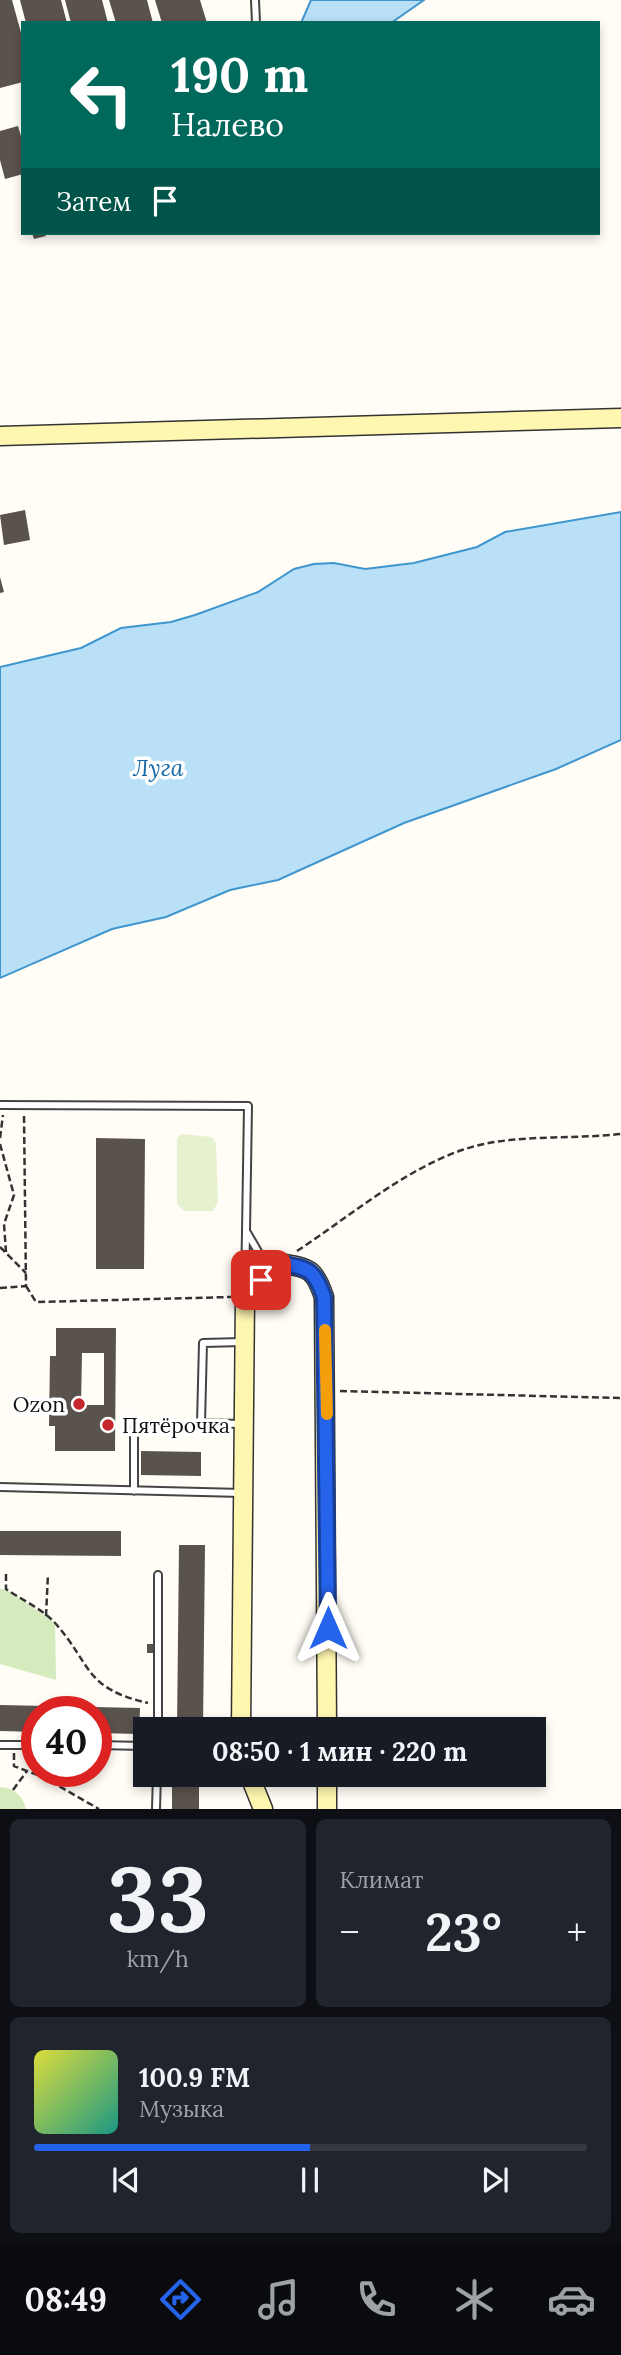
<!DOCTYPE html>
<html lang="ru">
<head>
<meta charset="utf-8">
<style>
	body { margin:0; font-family:Lora,serif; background:#20242c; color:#f1f3f6; height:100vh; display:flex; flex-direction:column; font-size:26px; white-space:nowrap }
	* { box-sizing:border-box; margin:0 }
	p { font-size:23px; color:#9ea1a6 }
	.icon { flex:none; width:38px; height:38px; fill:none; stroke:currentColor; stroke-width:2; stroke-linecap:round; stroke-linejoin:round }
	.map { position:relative; height:1809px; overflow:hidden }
	.side { display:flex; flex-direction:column; gap:10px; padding:10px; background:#0d0f14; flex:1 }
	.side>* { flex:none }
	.guide { position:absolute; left:21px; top:21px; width:579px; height:214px; border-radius:0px; box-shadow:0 4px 10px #0003; background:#00695c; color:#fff; overflow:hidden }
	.speed { position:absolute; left:21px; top:1696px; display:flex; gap:14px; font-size:35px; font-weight:700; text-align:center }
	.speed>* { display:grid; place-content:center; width:91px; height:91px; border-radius:50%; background:#171b24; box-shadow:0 4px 10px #0003; line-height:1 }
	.speed .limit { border:10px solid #d22; background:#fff; color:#111 }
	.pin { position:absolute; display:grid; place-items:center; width:60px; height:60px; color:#fff; margin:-30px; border-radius:14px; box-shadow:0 4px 10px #0006 }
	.me { position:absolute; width:77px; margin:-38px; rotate:0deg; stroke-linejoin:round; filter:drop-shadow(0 0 5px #0008) }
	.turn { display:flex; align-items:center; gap:24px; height:147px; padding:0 35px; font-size:32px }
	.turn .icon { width:91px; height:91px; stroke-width:2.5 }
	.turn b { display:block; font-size:49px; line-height:60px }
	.then { display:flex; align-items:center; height:66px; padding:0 35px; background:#0003; gap:14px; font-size:26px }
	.big { font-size:52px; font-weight:700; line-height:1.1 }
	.side .widget { flex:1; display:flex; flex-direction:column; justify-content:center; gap:10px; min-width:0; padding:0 24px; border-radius:10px; background:#20242c }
	.side .dial { align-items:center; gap:0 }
	.dial b { font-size:91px; line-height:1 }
	.song { display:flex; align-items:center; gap:21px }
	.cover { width:84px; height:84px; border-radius:10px; background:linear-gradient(135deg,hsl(60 70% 55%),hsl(170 70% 35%)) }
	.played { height:7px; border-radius:4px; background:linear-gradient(90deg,#2563eb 50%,#363941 50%) }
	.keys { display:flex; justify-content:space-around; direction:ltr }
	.heat { display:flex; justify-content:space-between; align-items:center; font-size:38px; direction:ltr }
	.side .tiles { flex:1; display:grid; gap:10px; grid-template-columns:1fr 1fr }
	.widget:last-child { grid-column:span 2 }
	.trip { position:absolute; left:133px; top:1717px; width:413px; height:70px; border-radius:0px; background:#171b24; box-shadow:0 4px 10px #0003; font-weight:700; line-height:70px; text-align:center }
	.dock { display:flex; height:112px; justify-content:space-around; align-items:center; background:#090b0e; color:#9ea1a6 }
	.dock .icon { width:49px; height:49px }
	.dock .selected { color:#2563eb }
	.dock b { font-size:32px; color:#f1f3f6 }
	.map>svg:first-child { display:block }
</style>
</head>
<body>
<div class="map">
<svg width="621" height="1809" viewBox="0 0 621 1809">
	<rect width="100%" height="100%" fill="#fffdf5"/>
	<path fill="#d5ebbd" d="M 0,1589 L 6,1589 L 55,1623 L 56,1680 L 0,1664 Z
		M 0,1787 C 13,1787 23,1796 26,1809 L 0,1809 Z"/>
	<path fill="#e6f2cf" d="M 181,1134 L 211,1137 L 216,1143 L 218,1202 L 213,1211 L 184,1211 L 177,1204 L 177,1139 Z"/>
	<path fill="#b9e0f7" stroke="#3f96cf" stroke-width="2" d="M 311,0 L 424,0 L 391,23 L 301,23 Z
		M 621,512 L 621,740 L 556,769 L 404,823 L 278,880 L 230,890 L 166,917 L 112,929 L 0,978 L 0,667 L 81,648 L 121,628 L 171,622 L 195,615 L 258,592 L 294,569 L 314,564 L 334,563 L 365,569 L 414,563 L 477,547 L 505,532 Z"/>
	<path fill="#5a524d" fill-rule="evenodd" d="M 0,0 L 12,0 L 23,40 L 23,82 L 0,88 Z
		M 20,0 L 61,0 L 67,23 L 26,23 Z
		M 65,0 L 102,0 L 108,23 L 71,23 Z
		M 109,0 L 147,0 L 153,23 L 116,23 Z
		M 155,0 L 200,0 L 207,23 L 162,23 Z
		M 18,126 L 23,143 L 23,174 L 5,179 L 0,160 L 0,131 Z
		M 32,233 L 45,233 L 46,236 L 34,239 Z
		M 25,510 L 30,540 L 4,545 L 0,515 Z
		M 0,577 L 4,592 L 0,593 Z
		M 96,1138 L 145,1139 L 144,1269 L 96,1269 Z
		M 56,1328 L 116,1328 L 115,1451 L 55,1451 L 55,1426 L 49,1426 L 50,1356 L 56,1356 ZM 82,1353 L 104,1353 L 104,1405 L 81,1405 Z
		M 141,1451 L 201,1452 L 201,1476 L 141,1475 Z
		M 0,1531 L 121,1531 L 121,1556 L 0,1555 Z
		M 179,1545 L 205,1545 L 203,1729 L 177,1729 Z
		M 147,1644 L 156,1644 L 156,1653 L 147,1653 Z
		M 0,1705 L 140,1708 L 139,1734 L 96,1733 L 96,1712 L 37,1712 L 37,1732 L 0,1731 Z
		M 172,1774 L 199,1774 L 199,1809 L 172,1809 Z"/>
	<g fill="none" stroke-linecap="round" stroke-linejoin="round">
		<defs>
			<path id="lane" d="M 255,0 L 256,23
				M 0,1105 L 248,1106 L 246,1231
				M 245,1289 L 246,1231 L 260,1255 L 277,1262
				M 242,1424 L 201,1423 L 203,1343 L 242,1342
				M 0,1487 L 242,1493
				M 134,1491 L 134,1425
				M 158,1575 L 158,1729
				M 0,1745 L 37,1745
				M 96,1745 L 145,1746
				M 156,1809 L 157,1774"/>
			<path id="secondary" d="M 0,436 L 621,418
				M 241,1729 L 245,1296 L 279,1263 C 308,1268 314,1267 324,1297 L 327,1729
				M 249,1774 L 263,1809
				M 327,1809 L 327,1774"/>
		</defs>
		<use href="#lane" stroke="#444" stroke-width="10"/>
		<use href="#secondary" stroke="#333" stroke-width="21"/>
		<path stroke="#333" stroke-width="2.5" stroke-dasharray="7 3.5" stroke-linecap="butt" d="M 0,1138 L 3,1115
			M 0,1144 L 14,1195 L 4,1224 L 6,1252
			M 0,1247 L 26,1273
			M 297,1251 C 349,1217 402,1171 462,1150 C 512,1133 569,1140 621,1134
			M 26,1286 L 36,1302 L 231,1297
			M 0,1288 L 26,1286 L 24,1116 L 21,1116
			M 340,1391 L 621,1398
			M 6,1574 L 6,1589 C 22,1600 44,1610 56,1624 C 93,1667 84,1688 148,1703
			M 46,1616 L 48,1574
			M 14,1753 L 14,1766 L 43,1777 L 99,1809
			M 13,1790 L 27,1771"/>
		<use href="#lane" stroke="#fff" stroke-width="6"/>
		<use href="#secondary" stroke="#fff6b0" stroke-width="18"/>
	</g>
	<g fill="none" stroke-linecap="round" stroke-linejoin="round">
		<defs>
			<path id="route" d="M 261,1280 L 279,1263 C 308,1268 314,1268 324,1297 L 328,1628"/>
		</defs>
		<use href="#route" stroke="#184099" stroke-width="18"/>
		<use href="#route" stroke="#2563eb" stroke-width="12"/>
		<path stroke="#f59e0b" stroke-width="12" d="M 325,1330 L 327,1414"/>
	</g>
	<g fill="#c4262e" stroke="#fff" stroke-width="2.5">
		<circle cx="79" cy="1404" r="7"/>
		<circle cx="108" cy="1425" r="7"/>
	</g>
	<g text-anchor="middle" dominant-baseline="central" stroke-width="7" stroke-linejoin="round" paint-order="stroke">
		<g font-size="21" fill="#111" stroke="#fff" text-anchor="end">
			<text x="65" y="1404">Ozon</text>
			<text x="122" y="1425" text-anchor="start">Пятёрочка</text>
		</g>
		<g font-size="23" font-style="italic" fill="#1768a6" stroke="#fff">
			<text x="158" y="767">Луга</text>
		</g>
	</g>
</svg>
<div class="speed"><div class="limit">40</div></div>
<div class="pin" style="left:261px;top:1280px;background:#d93025"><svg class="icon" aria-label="arrive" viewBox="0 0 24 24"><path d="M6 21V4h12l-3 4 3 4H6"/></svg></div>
<svg class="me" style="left:328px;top:1628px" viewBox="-20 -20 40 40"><path d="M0-17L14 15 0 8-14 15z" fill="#2563eb" stroke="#fff" stroke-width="4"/></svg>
<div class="trip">08:50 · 1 мин · 220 m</div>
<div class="guide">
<div class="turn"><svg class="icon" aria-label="left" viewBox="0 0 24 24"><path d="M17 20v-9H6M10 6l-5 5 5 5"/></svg><div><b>190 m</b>Налево</div></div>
<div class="then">Затем<svg class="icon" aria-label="arrive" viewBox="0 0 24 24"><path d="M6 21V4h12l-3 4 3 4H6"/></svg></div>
</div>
</div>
<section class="side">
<div class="tiles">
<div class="widget dial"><b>33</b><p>km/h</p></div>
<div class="widget"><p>Климат</p>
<div class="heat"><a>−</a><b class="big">23°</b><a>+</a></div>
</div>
<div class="widget">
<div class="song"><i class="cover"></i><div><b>100.9 FM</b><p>Музыка</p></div></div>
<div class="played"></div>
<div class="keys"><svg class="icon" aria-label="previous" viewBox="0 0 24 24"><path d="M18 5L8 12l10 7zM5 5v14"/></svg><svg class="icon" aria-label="pause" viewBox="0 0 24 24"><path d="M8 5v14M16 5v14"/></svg><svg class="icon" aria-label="next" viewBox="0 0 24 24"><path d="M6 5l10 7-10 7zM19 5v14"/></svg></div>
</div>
</div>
</section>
<nav class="dock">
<b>08:49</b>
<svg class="icon selected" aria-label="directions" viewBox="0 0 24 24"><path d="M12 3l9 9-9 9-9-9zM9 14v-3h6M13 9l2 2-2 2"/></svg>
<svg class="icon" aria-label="music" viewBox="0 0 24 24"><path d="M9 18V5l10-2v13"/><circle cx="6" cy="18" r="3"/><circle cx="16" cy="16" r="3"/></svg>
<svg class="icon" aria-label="phone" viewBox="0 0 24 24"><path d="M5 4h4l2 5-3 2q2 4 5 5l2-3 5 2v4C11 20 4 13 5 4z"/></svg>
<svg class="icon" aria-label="climate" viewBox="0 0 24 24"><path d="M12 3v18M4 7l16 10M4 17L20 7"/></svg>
<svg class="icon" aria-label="car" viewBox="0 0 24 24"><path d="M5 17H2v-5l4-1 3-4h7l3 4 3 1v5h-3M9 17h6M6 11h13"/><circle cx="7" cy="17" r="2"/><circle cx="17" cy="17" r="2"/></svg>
</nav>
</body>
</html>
